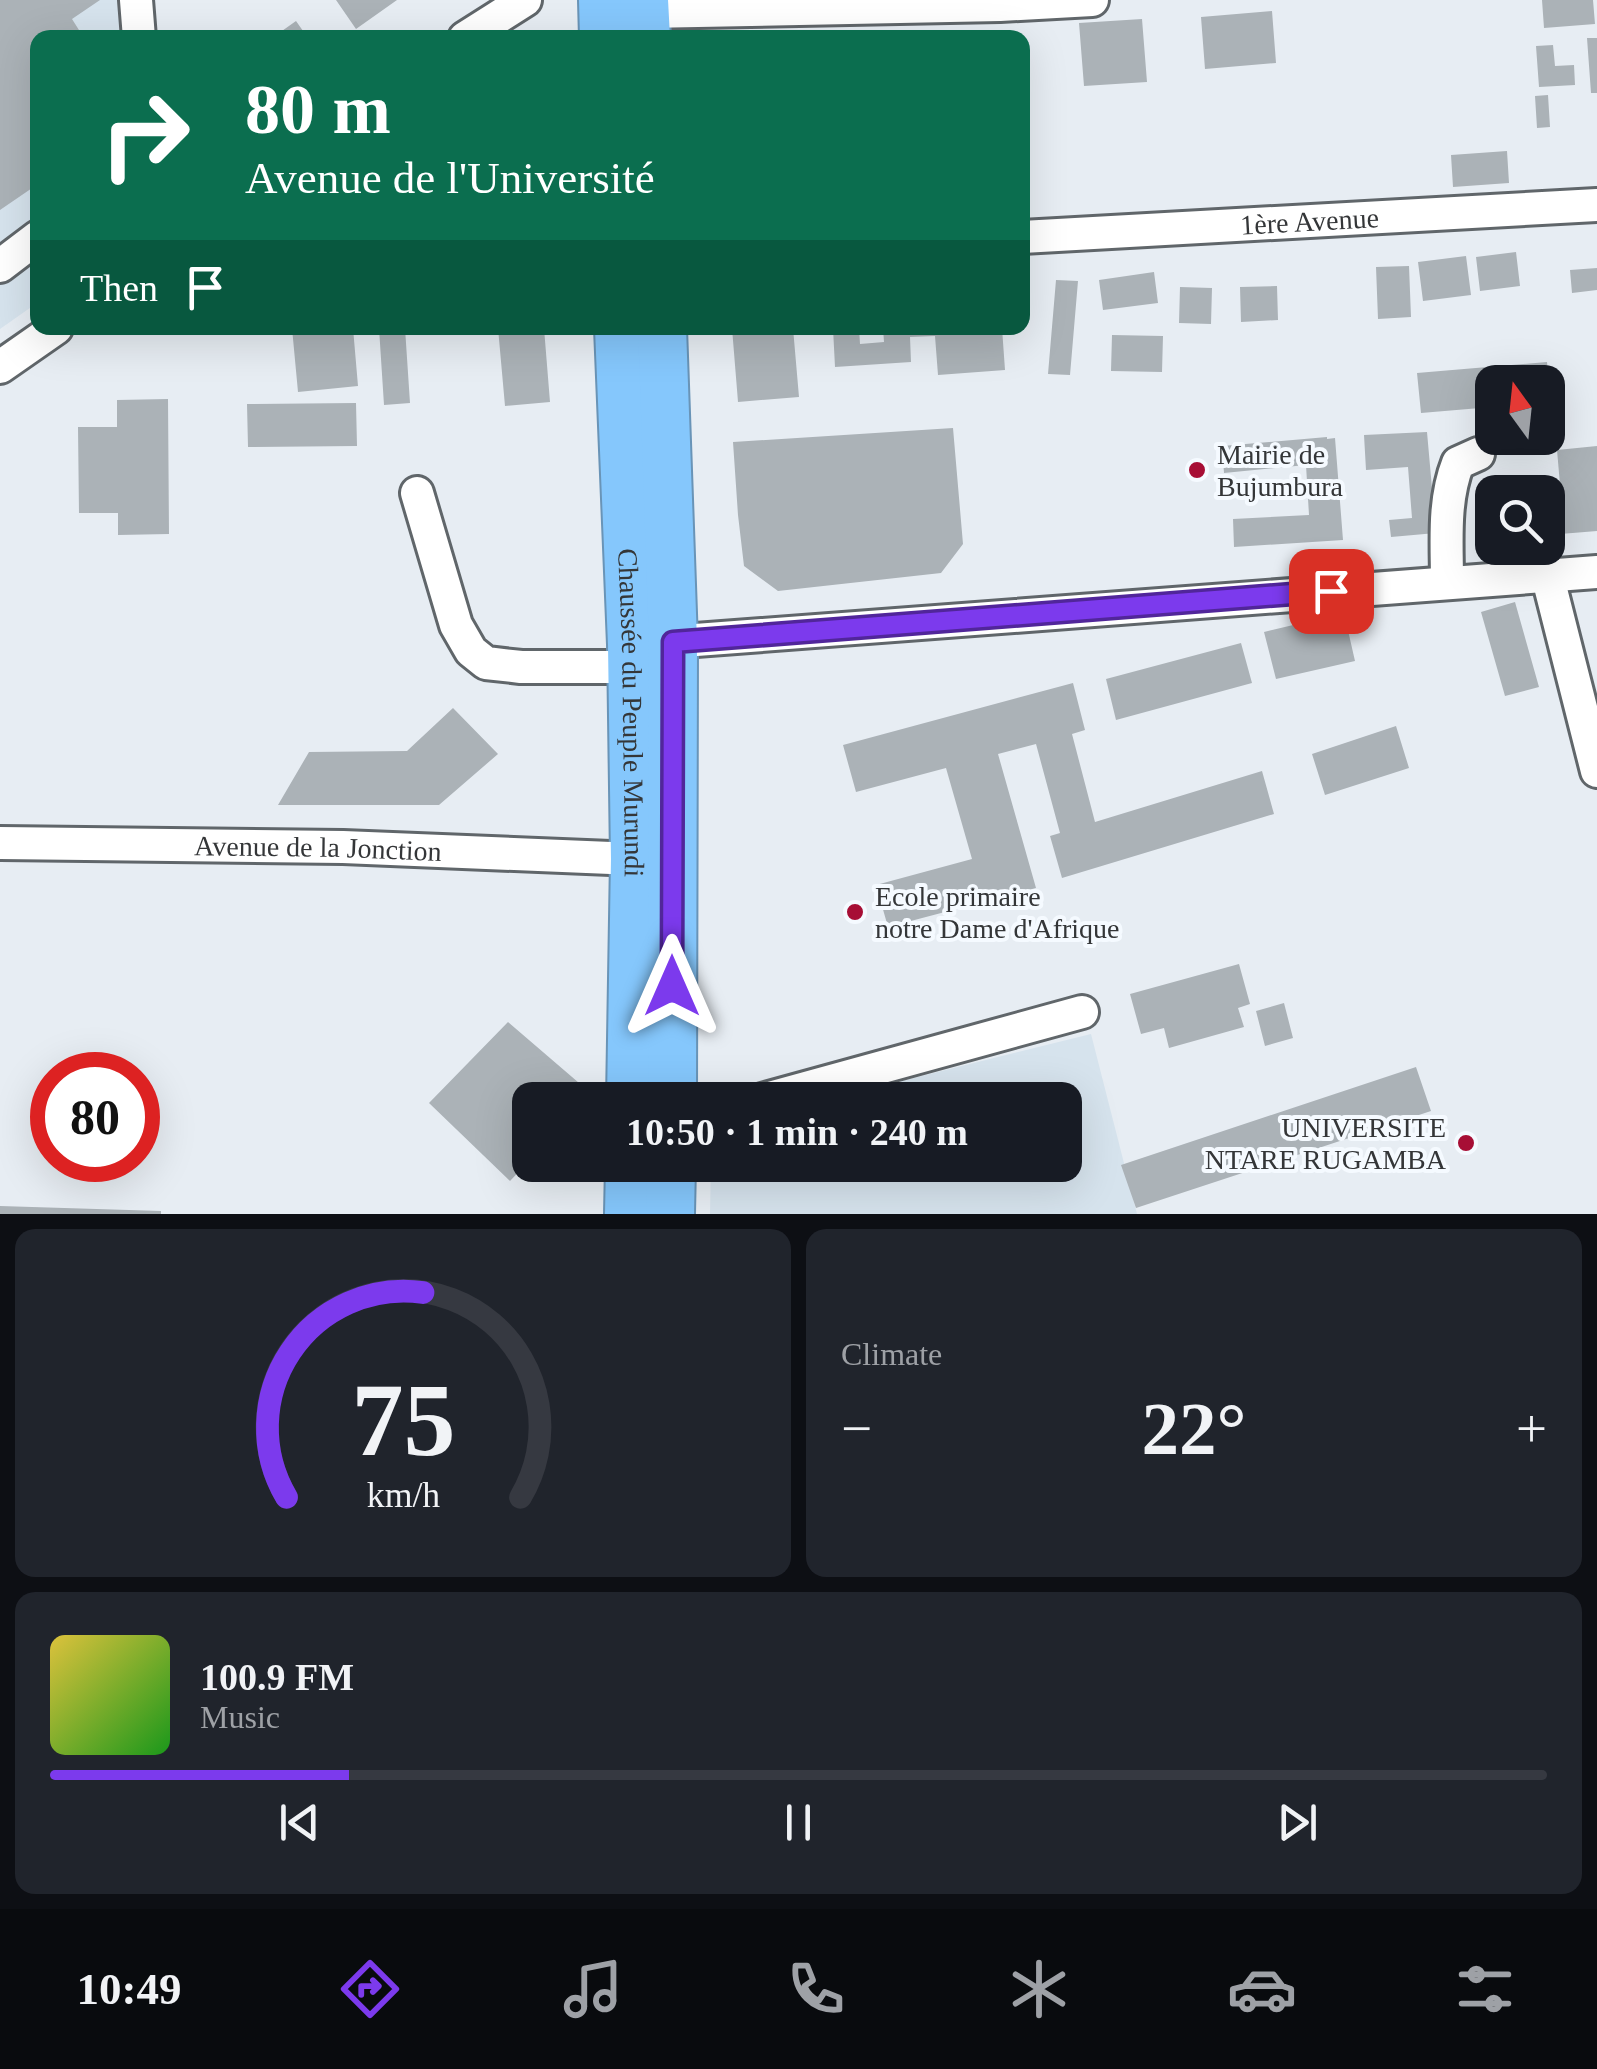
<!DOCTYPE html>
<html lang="en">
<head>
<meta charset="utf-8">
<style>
	body { margin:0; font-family:"Times New Roman",serif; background:#20242c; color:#f1f3f6; height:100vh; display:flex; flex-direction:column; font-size:38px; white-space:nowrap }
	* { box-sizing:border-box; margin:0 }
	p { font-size:32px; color:#9ea1a6 }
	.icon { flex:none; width:55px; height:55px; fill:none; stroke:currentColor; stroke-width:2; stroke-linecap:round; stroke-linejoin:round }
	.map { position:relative; height:1214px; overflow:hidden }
	.sheet { display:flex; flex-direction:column; gap:15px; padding:15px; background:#0d0f14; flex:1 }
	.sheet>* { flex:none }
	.banner { position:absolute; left:30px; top:30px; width:1000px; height:305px; border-radius:20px; box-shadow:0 10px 40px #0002; background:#0b6e4f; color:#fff; overflow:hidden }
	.needle { width:65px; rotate:345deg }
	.buttons { position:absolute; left:1475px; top:365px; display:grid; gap:20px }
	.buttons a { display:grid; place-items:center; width:90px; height:90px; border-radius:20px; background:#171b24; box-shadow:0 10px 40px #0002; font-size:50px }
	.speed { position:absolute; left:30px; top:1052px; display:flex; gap:20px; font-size:50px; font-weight:700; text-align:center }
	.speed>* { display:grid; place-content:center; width:130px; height:130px; border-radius:50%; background:#171b24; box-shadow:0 10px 40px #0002; line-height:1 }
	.speed .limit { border:15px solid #d22; background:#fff; color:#111 }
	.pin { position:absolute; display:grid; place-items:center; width:85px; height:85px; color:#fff; margin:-42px; border-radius:20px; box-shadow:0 5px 15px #0006 }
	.me { position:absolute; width:110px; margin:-55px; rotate:0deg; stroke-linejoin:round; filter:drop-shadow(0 0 8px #0008) }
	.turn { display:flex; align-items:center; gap:35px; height:210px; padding:0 50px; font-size:45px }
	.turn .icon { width:130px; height:130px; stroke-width:2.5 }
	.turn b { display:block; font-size:70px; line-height:85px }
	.then { display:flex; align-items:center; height:95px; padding:0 50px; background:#0003; gap:20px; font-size:38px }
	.big { font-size:75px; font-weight:700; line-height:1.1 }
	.sheet .card { flex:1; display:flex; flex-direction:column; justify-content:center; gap:15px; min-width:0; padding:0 35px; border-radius:20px; background:#20242c }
	.sheet .dial { align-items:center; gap:0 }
	.dial svg { height:260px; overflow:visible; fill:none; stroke:#363941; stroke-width:7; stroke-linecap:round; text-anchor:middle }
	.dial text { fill:#f1f3f6; stroke:none }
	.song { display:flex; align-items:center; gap:30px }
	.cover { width:120px; height:120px; border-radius:15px; background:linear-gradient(135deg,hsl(50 70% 55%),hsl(120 70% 35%)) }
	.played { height:10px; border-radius:5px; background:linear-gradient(90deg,#7c3aed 20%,#363941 20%) }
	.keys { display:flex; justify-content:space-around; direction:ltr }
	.heat { display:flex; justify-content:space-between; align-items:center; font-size:55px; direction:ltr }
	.sheet .tiles { flex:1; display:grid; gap:15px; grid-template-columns:1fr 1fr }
	.card:last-child { grid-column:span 2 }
	.trip { position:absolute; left:512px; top:1082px; width:570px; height:100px; border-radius:20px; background:#171b24; box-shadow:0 10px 40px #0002; font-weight:700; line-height:100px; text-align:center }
	.tabs { display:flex; height:160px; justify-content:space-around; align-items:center; background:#090b0e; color:#9ea1a6 }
	.tabs .icon { width:70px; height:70px }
	.tabs .active { color:#7c3aed }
	.tabs b { font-size:45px; color:#f1f3f6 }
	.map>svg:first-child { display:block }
</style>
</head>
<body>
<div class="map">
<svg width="1597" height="1214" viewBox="0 0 1597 1214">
	<rect width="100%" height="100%" fill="#e7edf3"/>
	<path fill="#d6e3ed" d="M 0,0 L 151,0 L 154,37 L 38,38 L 37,303 L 0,329 Z
		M 1091,1034 L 1137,1214 L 710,1214 L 711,1165 L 1065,1165 L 1065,1100 L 825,1100 Z"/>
	<path fill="#abb2b7" d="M 0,0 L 100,0 L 72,19 L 84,38 L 38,38 L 38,184 L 0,210 Z
		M 336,0 L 397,0 L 356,29 Z
		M 1542,0 L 1593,0 L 1595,24 L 1544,28 Z
		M 1272,11 L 1276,63 L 1205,69 L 1201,17 Z
		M 1142,19 L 1147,82 L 1084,86 L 1079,23 Z
		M 296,21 L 308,38 L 272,38 Z
		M 1587,38 L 1597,38 L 1597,93 L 1591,93 Z
		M 1553,45 L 1555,66 L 1574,65 L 1575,85 L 1539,87 L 1536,46 Z
		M 1548,95 L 1550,127 L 1537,128 L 1535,96 Z
		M 1507,151 L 1509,183 L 1453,187 L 1451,155 Z
		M 1516,252 L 1520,286 L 1480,291 L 1476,257 Z
		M 1466,256 L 1471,295 L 1423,301 L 1418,262 Z
		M 1409,266 L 1411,317 L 1378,319 L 1376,267 Z
		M 1597,268 L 1597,290 L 1572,293 L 1570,270 Z
		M 1154,272 L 1158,303 L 1103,310 L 1099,280 Z
		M 1056,280 L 1078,281 L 1070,375 L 1048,374 Z
		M 1277,286 L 1278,320 L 1241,322 L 1240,287 Z
		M 1180,287 L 1212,288 L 1211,324 L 1179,323 Z
		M 292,328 L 353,328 L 358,386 L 298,392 Z
		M 379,328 L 405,328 L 410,403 L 384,405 Z
		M 498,328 L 544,328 L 550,402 L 505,406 Z
		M 732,328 L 793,328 L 799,397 L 738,402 Z
		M 833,328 L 859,328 L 860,344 L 884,342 L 883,328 L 1002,328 L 1005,370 L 938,375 L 935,336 L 910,337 L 911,362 L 835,367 Z
		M 1112,335 L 1163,336 L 1162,372 L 1111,371 Z
		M 1547,362 L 1549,382 L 1492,382 L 1492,407 L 1421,413 L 1417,373 Z
		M 168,399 L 169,534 L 118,535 L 118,513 L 79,513 L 78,427 L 117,427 L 117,400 Z
		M 356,403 L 357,446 L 248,447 L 247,404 Z
		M 953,428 L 963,544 L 941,573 L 778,591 L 744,566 L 738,515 L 733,442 Z
		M 1427,432 L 1436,533 L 1391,537 L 1389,520 L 1412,518 L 1408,467 L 1366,470 L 1364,435 Z
		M 1327,437 L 1327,439 L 1335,438 L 1343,540 L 1234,547 L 1233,519 L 1309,515 L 1306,465 L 1224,473 L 1222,446 Z
		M 1597,446 L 1597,531 L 1548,535 L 1548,497 L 1561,496 L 1557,450 Z
		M 1515,602 L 1539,687 L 1505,696 L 1481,612 Z
		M 1344,613 L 1355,661 L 1276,679 L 1264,632 Z
		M 1241,643 L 1252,683 L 1116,720 L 1106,679 Z
		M 1073,683 L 1085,730 L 1072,734 L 1095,822 L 1262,771 L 1274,814 L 1062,878 L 1050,836 L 1060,833 L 1036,744 L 998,754 L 1036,888 L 888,927 L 876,885 L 972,859 L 946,768 L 856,792 L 843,745 Z
		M 453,708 L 498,754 L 439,805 L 278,805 L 309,752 L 407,751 Z
		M 1396,726 L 1409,768 L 1325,795 L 1312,754 Z
		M 1239,964 L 1250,1004 L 1238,1008 L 1244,1027 L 1169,1048 L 1164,1028 L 1141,1034 L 1130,994 Z
		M 1284,1003 L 1293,1038 L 1265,1046 L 1256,1011 Z
		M 508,1022 L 593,1095 L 589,1100 L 530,1100 L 530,1160 L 510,1181 L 429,1103 Z
		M 1416,1067 L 1431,1111 L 1136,1208 L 1121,1165 Z
		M 0,1206 L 161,1211 L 161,1214 L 0,1214 Z"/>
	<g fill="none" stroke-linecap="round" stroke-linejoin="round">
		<defs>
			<g id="minor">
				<path d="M 136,0 L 139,38"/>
				<path d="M 627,5 L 645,12 L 1000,5 L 1092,0"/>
				<path d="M 465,38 L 525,0"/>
				<path id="s1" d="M 1022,237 L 1597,205"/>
				<path d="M 0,266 L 38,237"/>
				<path d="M 0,367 L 56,328"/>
				<path d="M 417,493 L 456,625 L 471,651 L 486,663 L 521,667 L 632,667"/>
				<path d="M 1547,574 L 1597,771"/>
				<path d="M 1447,582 C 1447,542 1443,501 1458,463 L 1478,454"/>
				<path d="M 656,643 L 1597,572"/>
				<path id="s2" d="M 0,843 L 343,847 L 635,859"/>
				<path d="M 762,1100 L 1082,1012"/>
			</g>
			<g id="highway">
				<path d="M 603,0 L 604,38"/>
				<path d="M 644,0 L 646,38"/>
				<path id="s3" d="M 619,328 L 632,644 L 635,859 L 631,1100"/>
				<path d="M 662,328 L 673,642 L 672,1100"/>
				<path d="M 629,1214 L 630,1165"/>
				<path d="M 670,1214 L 671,1165"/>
			</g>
		</defs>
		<use href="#minor" stroke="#60666a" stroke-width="38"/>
		<use href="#highway" stroke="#6994b7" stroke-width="52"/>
		<use href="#minor" stroke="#fff" stroke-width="32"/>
		<use href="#highway" stroke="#85c7fc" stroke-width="48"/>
	</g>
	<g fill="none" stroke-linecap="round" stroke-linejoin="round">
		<defs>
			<path id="route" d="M 672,986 L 673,642 L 1331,591"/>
		</defs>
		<use href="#route" stroke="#51269a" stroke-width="25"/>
		<use href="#route" stroke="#7c3aed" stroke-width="18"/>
	</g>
	<g fill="#a70e35" stroke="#f5faff" stroke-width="4">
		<circle cx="1197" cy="470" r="10"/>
		<circle cx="855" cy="912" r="10"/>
		<circle cx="1466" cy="1143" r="10"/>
	</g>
	<g text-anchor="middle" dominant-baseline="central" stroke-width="8" stroke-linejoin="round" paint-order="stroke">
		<g font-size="28" fill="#343638" stroke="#f5faff">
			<text stroke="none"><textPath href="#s1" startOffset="288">1ère Avenue</textPath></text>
			<text stroke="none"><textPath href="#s3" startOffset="385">Chaussée du Peuple Murundi</textPath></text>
			<text stroke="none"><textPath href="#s2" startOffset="318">Avenue de la Jonction</textPath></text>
		</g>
		<g font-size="28" fill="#343638" stroke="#f5faff" text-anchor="start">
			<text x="1217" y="454">Mairie de<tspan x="1217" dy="32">Bujumbura</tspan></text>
			<text x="875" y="896">Ecole primaire<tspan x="875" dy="32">notre Dame d'Afrique</tspan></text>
			<text x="1446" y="1127" text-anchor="end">UNIVERSITE<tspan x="1446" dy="32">NTARE RUGAMBA</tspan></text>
		</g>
	</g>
</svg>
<div class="buttons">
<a><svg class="needle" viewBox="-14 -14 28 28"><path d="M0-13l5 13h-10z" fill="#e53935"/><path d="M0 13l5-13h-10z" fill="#9ea1a6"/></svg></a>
<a><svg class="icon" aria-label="search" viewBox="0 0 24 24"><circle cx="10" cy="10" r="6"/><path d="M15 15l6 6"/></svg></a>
</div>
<div class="speed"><div class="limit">80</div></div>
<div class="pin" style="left:1331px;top:591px;background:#d93025"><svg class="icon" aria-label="arrive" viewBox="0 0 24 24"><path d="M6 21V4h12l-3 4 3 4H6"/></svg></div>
<svg class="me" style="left:672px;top:986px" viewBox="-20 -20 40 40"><path d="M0-17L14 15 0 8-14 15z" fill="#7c3aed" stroke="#fff" stroke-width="4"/></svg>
<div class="trip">10:50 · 1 min · 240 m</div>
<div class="banner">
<div class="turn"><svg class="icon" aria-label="right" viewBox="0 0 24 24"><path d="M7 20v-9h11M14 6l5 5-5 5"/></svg><div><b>80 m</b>Avenue de l'Université</div></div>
<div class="then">Then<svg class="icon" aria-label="arrive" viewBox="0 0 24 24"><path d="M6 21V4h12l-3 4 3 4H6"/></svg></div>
</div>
</div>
<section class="sheet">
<div class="tiles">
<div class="card dial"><svg viewBox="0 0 100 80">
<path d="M14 69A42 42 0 1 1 86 69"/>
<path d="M14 69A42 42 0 0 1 56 6" stroke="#7c3aed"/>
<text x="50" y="56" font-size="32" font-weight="700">75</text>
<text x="50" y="72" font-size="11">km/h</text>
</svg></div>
<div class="card"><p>Climate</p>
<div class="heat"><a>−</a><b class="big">22°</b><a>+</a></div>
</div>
<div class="card">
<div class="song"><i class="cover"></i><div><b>100.9 FM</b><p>Music</p></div></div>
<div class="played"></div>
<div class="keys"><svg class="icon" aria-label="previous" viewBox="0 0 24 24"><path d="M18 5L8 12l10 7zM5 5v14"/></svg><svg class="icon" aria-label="pause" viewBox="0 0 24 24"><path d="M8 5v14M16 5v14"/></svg><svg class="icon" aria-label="next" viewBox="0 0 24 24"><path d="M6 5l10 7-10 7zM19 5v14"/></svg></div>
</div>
</div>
</section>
<nav class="tabs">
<b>10:49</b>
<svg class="icon active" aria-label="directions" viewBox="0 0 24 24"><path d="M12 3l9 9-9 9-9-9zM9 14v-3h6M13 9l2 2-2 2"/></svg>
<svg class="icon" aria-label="music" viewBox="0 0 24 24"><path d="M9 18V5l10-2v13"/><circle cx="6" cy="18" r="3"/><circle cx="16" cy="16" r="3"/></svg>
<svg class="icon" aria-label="phone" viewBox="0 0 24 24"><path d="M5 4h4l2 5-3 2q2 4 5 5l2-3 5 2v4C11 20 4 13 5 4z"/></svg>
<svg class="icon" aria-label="climate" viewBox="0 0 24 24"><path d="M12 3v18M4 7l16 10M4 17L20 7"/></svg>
<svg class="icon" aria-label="car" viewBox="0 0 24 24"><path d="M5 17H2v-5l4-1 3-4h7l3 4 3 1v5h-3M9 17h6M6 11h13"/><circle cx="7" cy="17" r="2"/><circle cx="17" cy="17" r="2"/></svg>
<svg class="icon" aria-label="filters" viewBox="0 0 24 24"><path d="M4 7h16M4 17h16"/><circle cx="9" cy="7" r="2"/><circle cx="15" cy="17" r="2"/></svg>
</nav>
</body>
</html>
